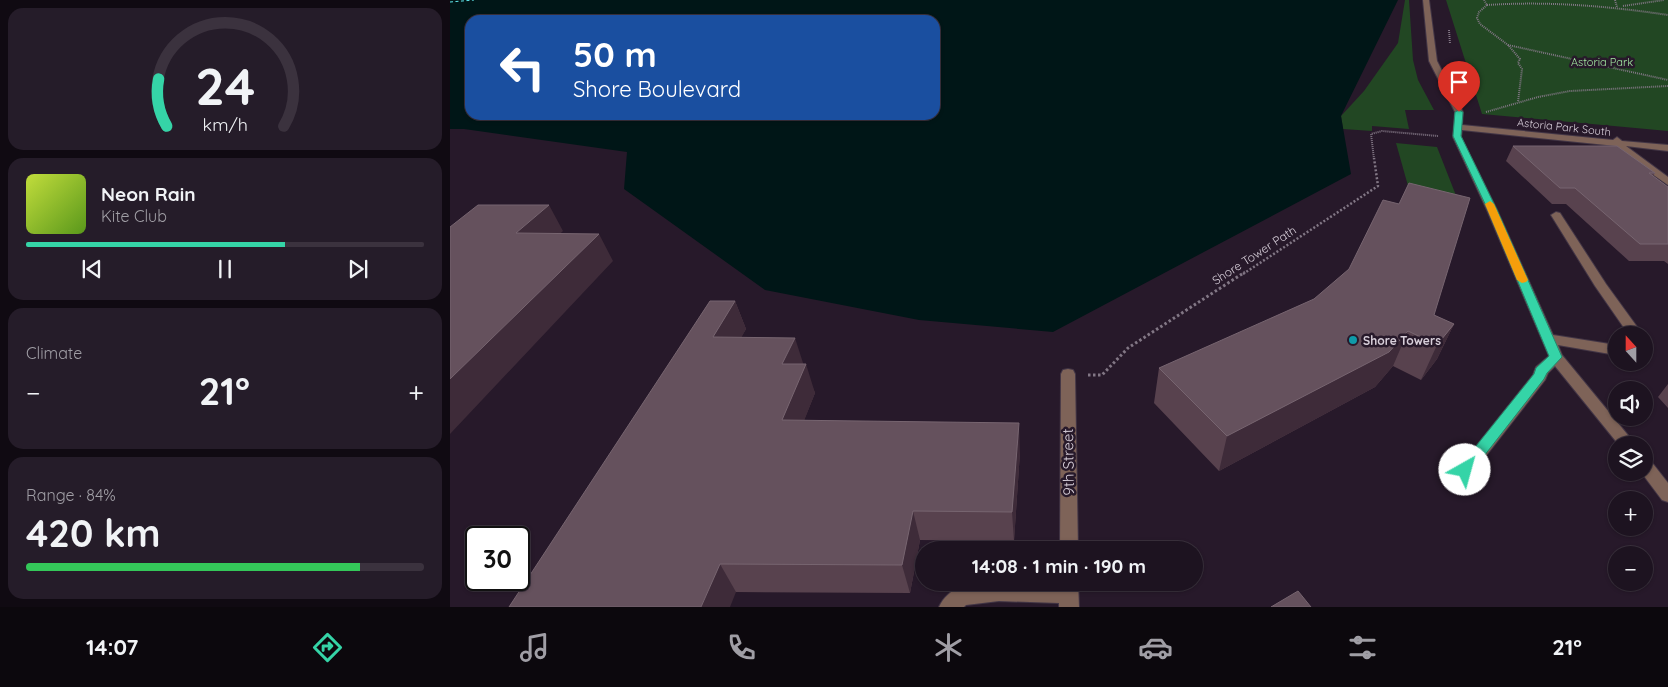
<!DOCTYPE html>
<html lang="en">
<head>
<meta charset="utf-8">
<style>
	body { margin:0; font-family:Quicksand,sans-serif; background:#251c29; color:#f1f3f6; height:100vh; display:flex; flex-direction:column; font-size:19px; white-space:nowrap }
	* { box-sizing:border-box; margin:0 }
	p { font-size:16px; color:#a09ea5 }
	.icon { flex:none; width:28px; height:28px; fill:none; stroke:currentColor; stroke-width:2; stroke-linecap:round; stroke-linejoin:round }
	.map { position:relative; flex:1; overflow:hidden }
	.sheet { display:flex; flex-direction:column; gap:8px; padding:8px; background:#100a12; width:450px }
	.sheet>* { flex:none }
	.banner { position:absolute; left:15px; top:15px; width:475px; height:105px; border-radius:15px; box-shadow:0 1px 4px #0004,0 0 0 1px #3b323e; background:#1a4fa0; color:#fff; overflow:hidden }
	.needle { width:32px; rotate:339deg }
	.tools { position:absolute; left:1158px; top:326px; display:grid; gap:10px }
	.tools a { display:grid; place-items:center; width:45px; height:45px; border-radius:50%; background:#1d1320; box-shadow:0 1px 4px #0004,0 0 0 1px #3b323e; font-size:25px }
	.speed { position:absolute; left:15px; top:526px; display:flex; gap:10px; font-size:25px; font-weight:700; text-align:center }
	.speed>* { display:grid; place-content:center; width:65px; height:65px; border-radius:50%; background:#1d1320; box-shadow:0 1px 4px #0004,0 0 0 1px #3b323e; line-height:1 }
	.speed .limit { border:2px solid #111; border-radius:8px; background:#fff; color:#111 }
	.pin { position:absolute; display:grid; place-items:center; width:42px; height:42px; color:#fff; margin:-51px -21px; border-radius:50% 50% 50% 0; rotate:-45deg; box-shadow:0 0 5px #0007 }
	.pin .icon { rotate:45deg }
	.me { position:absolute; width:55px; margin:-28px; rotate:38deg; stroke-linejoin:round; filter:drop-shadow(0 0 4px #0008) }
	.turn { display:flex; align-items:center; gap:18px; height:105px; padding:0 25px; font-size:22px }
	.turn .icon { width:65px; height:65px; stroke-width:2.5 }
	.turn b { display:block; font-size:35px; line-height:42px }
	.big { font-size:38px; font-weight:700; line-height:1.1 }
	.sheet .card { flex:1; display:flex; flex-direction:column; justify-content:center; gap:8px; min-width:0; padding:0 18px; border-radius:15px; background:#251c29 }
	.sheet .dial { align-items:center; gap:0 }
	.dial svg { height:130px; overflow:visible; fill:none; stroke:#3b323e; stroke-width:7; stroke-linecap:round; text-anchor:middle }
	.dial text { fill:#f1f3f6; stroke:none }
	.song { display:flex; align-items:center; gap:15px }
	.cover { width:60px; height:60px; border-radius:8px; background:linear-gradient(135deg,hsl(70 70% 55%),hsl(90 70% 35%)) }
	.played { height:5px; border-radius:2px; background:linear-gradient(90deg,#35d4a7 65%,#3b323e 65%) }
	.keys { display:flex; justify-content:space-around; direction:ltr }
	.heat { display:flex; justify-content:space-between; align-items:center; font-size:28px; direction:ltr }
	.charge { height:8px; border-radius:4px; background:linear-gradient(90deg,#34c759 84%,#3b323e 0) }
	.trip { position:absolute; left:465px; top:541px; width:288px; height:50px; border-radius:25px; background:#1d1320; box-shadow:0 1px 4px #0004,0 0 0 1px #3b323e; font-weight:700; line-height:50px; text-align:center }
	.dock { display:flex; height:80px; justify-content:space-around; align-items:center; background:#0c080d; color:#a09ea5 }
	.dock .icon { width:35px; height:35px }
	.dock .on { color:#35d4a7 }
	.dock b { font-size:22px; color:#f1f3f6 }
	main { display:flex; flex:1; min-height:0 }
	.map>svg:first-child { display:block }
</style>
</head>
<body>
<main>
<section class="sheet">
<div class="card dial"><svg viewBox="0 0 100 80">
<path d="M14 69A42 42 0 1 1 86 69"/>
<path d="M14 69A42 42 0 0 1 9 40" stroke="#35d4a7"/>
<text x="50" y="56" font-size="32" font-weight="700">24</text>
<text x="50" y="72" font-size="11">km/h</text>
</svg></div>
<div class="card">
<div class="song"><i class="cover"></i><div><b>Neon Rain</b><p>Kite Club</p></div></div>
<div class="played"></div>
<div class="keys"><svg class="icon" aria-label="previous" viewBox="0 0 24 24"><path d="M18 5L8 12l10 7zM5 5v14"/></svg><svg class="icon" aria-label="pause" viewBox="0 0 24 24"><path d="M8 5v14M16 5v14"/></svg><svg class="icon" aria-label="next" viewBox="0 0 24 24"><path d="M6 5l10 7-10 7zM19 5v14"/></svg></div>
</div>
<div class="card"><p>Climate</p>
<div class="heat"><a>−</a><b class="big">21°</b><a>+</a></div>
</div>
<div class="card"><p>Range · 84%</p><b class="big">420 km</b><div class="charge"></div></div>
</section>
<div class="map">
<svg width="1218" height="607" viewBox="0 0 1218 607">
	<rect width="100%" height="100%" fill="#27192a"/>
	<path fill="#224723" d="M 955,0 L 959,0 L 963,60 L 968,80 L 984,110 L 955,110 L 959,129 L 922,126 L 922,131 L 893,129 L 891,116 L 914,91 L 948,43 Z
		M 996,0 L 1218,0 L 1218,131 L 1032,114 Z
		M 946,143 L 987,147 L 1007,198 L 960,193 Z"/>
	<path fill="#001617" fill-rule="evenodd" d="M 0,0 L 948,0 L 891,116 L 901,174 L 603,332 L 469,320 L 315,290 L 174,189 L 177,152 L 14,129 L 0,129 ZM 20,20 L 485,20 L 485,115 L 20,115 Z"/>
	<g fill="none" stroke-linecap="round" stroke-linejoin="round">
		<path stroke="#61eaef" stroke-width="1" stroke-dasharray="3 2.5" stroke-linecap="butt" d="M 0,2 L 24,0"/>
		<defs>
			<path id="minor" d="M 973,0 L 979,0 L 987,61 L 1013,112 L 1012,125 L 1163,140 L 1167,137 L 1172,141 L 1218,145 L 1218,151 L 1176,146 L 1218,177 L 1218,185 L 1172,153 L 1166,146 L 1012,130 L 1011,137 L 1047,210 L 1103,335 L 1166,345 L 1166,355 L 1108,345 L 1112,355 L 1186,445 L 1169,445 L 1105,366 L 1098,373 L 1095,380 L 1021,475 L 1015,477 L 1009,475 L 1007,470 L 1083,375 L 1086,367 L 1099,356 L 1037,210 L 1003,137 L 1005,112 L 979,61 Z
				M 1106,212 L 1110,213 L 1156,284 L 1193,335 L 1179,335 L 1145,286 L 1101,215 Z
				M 618,369 L 623,370 L 625,374 L 628,550 L 610,550 L 611,374 L 613,370 Z
				M 1194,459 L 1200,460 L 1218,483 L 1218,502 L 1212,500 L 1191,472 L 1194,472 Z
				M 610,582 L 628,582 L 629,607 L 609,607 L 609,603 L 549,601 L 516,605 L 514,607 L 489,607 C 493,598 502,589 512,587 C 543,579 578,584 610,585 Z"/>
		</defs>
		<use href="#minor" stroke="#433646" stroke-width="2"/>
		<path stroke="#827785" stroke-width="2" stroke-dasharray="1 1" stroke-linecap="butt" d="M 1034,0 L 1037,5 L 1029,12 L 1027,18 L 1030,24 L 1058,45 L 1070,59 L 1068,63 L 1072,69 L 1068,102
			M 1165,0 L 1167,7
			M 1037,5 C 1098,1 1158,6 1218,15
			M 1173,6 L 1214,0
			M 999,30 L 1000,44
			M 1058,45 L 1218,80
			M 1036,112 L 1088,97 L 1120,91 L 1218,86
			M 924,159 L 921,134 L 932,131 L 988,136"/>
		<path stroke="#827785" stroke-width="2.5" stroke-dasharray="2 2" stroke-linecap="butt" d="M 793,274 L 928,186 L 924,158"/>
		<path stroke="#827785" stroke-width="3" stroke-dasharray="2.5 2.5" stroke-linecap="butt" d="M 638,375 L 652,375 L 678,348 L 795,272"/>
		<use href="#minor" fill="#7e6358" fill-rule="evenodd"/>
	</g>
	<path fill="#58424e" d="M 1063,146 L 1205,173 L 1203,176 L 1218,187 L 1218,264 L 1214,261 L 1179,261 L 1116,204 L 1102,204 L 1056,161 Z
		M 285,301 L 296,329 L 291,337 L 353,364 L 365,393 L 354,420 L 570,452 L 564,541 L 470,540 L 460,593 L 286,592 L 59,607 Z
		M 984,315 L 1004,324 L 987,359 L 971,380 L 943,366 L 925,387 L 769,471 L 704,403 L 709,368 Z
		M 1218,384 L 1218,408 L 1208,397 Z"/>
	<path fill="#3e2b39" d="M 99,205 L 113,231 L 82,260 L 66,233 Z
		M 149,234 L 163,261 L 0,434 L 0,379 Z
		M 285,301 L 296,329 L 276,366 L 263,337 Z
		M 1004,324 L 987,359 L 971,380 L 987,345 Z
		M 958,331 L 943,366 L 925,387 L 769,471 L 777,436 Z
		M 345,338 L 354,366 L 332,364 Z
		M 356,364 L 365,393 L 343,449 L 332,420 Z
		M 569,423 L 570,452 L 564,541 L 562,512 Z
		M 463,511 L 470,540 L 460,593 L 452,565 Z
		M 270,564 L 286,592 L 280,607 L 251,607 Z"/>
	<path fill="#65515d" stroke="#776570" d="M 1063,146 L 1167,146 L 1205,173 L 1199,173 L 1218,187 L 1218,244 L 1190,244 L 1125,188 L 1110,188 Z
		M 959,183 L 1020,198 L 984,315 L 1004,324 L 987,345 L 958,331 L 939,352 L 777,436 L 709,368 L 864,299 L 899,269 L 933,200 L 949,204 Z
		M 28,205 L 99,205 L 66,233 L 149,234 L 0,379 L 0,227 Z
		M 260,301 L 285,301 L 263,337 L 345,338 L 332,364 L 356,364 L 332,420 L 569,423 L 562,512 L 463,511 L 452,565 L 270,564 L 251,607 L 59,607 Z
		M 848,591 L 861,607 L 821,607 Z"/>
	<path fill="#35d4a7" stroke="#228a6d" d="M 1009,110 L 1013,112 L 1011,136 L 1047,210 L 1112,357 L 1097,373 L 1094,379 L 1020,474 L 1015,476 L 1010,474 L 1007,470 L 1010,466 L 1084,374 L 1086,368 L 1099,356 L 1038,210 L 1003,136 L 1005,112 Z"/>
	<path fill="#f59e0b" d="M 1040,201 L 1044,204 L 1078,280 L 1076,282 L 1072,283 L 1067,280 L 1035,204 Z"/>
	<circle fill="#0f9aa8" stroke="#27192a" stroke-width="2" cx="903" cy="340" r="5"/>
	<g text-anchor="middle" dominant-baseline="central" stroke-width="5" stroke-linejoin="round" paint-order="stroke">
		<g font-size="11" fill="#a1e6a0" stroke="#27192a">
			<text x="1152" y="62">Astoria Park</text>
		</g>
		<g font-size="11" fill="#d8cfda" stroke="#27192a">
			<text transform="translate(1114 127) rotate(6)">Astoria Park South</text>
		</g>
		<g font-size="12" fill="#d8cfda" stroke="#27192a">
			<text transform="translate(804 255) rotate(-33)">Shore Tower Path</text>
		</g>
		<g font-size="12" font-weight="bold" fill="#d8cfda" stroke="#27192a" text-anchor="start">
			<text x="913" y="340">Shore Towers</text>
		</g>
		<g font-size="15" fill="#d8cfda" stroke="#27192a">
			<text transform="translate(618 462) rotate(-91)">9th Street</text>
		</g>
	</g>
</svg>
<div class="tools">
<a><svg class="needle" viewBox="-14 -14 28 28"><path d="M0-13l5 13h-10z" fill="#e53935"/><path d="M0 13l5-13h-10z" fill="#a09ea5"/></svg></a>
<a><svg class="icon" aria-label="sound" viewBox="0 0 24 24"><path d="M4 9h4l5-4v14l-5-4H4zM17 9q2 3 0 6"/></svg></a>
<a><svg class="icon" aria-label="layers" viewBox="0 0 24 24"><path d="M12 4l9 5-9 5-9-5zM3 14l9 5 9-5"/></svg></a>
<a>+</a>
<a>−</a>
</div>
<div class="speed"><div class="limit">30</div></div>
<div class="pin" style="left:1009px;top:112px;background:#d93025"><svg class="icon" aria-label="arrive" viewBox="0 0 24 24"><path d="M6 21V4h12l-3 4 3 4H6"/></svg></div>
<svg class="me" style="left:1015px;top:470px" viewBox="-20 -20 40 40"><circle r="19" fill="#fff"/><path d="M0-13L10 11 0 6-10 11z" fill="#35d4a7"/></svg>
<div class="trip">14:08 · 1 min · 190 m</div>
<div class="banner">
<div class="turn"><svg class="icon" aria-label="left" viewBox="0 0 24 24"><path d="M17 20v-9H6M10 6l-5 5 5 5"/></svg><div><b>50 m</b>Shore Boulevard</div></div>
</div>
</div>
</main>
<nav class="dock">
<b>14:07</b>
<svg class="icon on" aria-label="directions" viewBox="0 0 24 24"><path d="M12 3l9 9-9 9-9-9zM9 14v-3h6M13 9l2 2-2 2"/></svg>
<svg class="icon" aria-label="music" viewBox="0 0 24 24"><path d="M9 18V5l10-2v13"/><circle cx="6" cy="18" r="3"/><circle cx="16" cy="16" r="3"/></svg>
<svg class="icon" aria-label="phone" viewBox="0 0 24 24"><path d="M5 4h4l2 5-3 2q2 4 5 5l2-3 5 2v4C11 20 4 13 5 4z"/></svg>
<svg class="icon" aria-label="climate" viewBox="0 0 24 24"><path d="M12 3v18M4 7l16 10M4 17L20 7"/></svg>
<svg class="icon" aria-label="car" viewBox="0 0 24 24"><path d="M5 17H2v-5l4-1 3-4h7l3 4 3 1v5h-3M9 17h6M6 11h13"/><circle cx="7" cy="17" r="2"/><circle cx="17" cy="17" r="2"/></svg>
<svg class="icon" aria-label="filters" viewBox="0 0 24 24"><path d="M4 7h16M4 17h16"/><circle cx="9" cy="7" r="2"/><circle cx="15" cy="17" r="2"/></svg>
<b>21°</b>
</nav>
</body>
</html>
